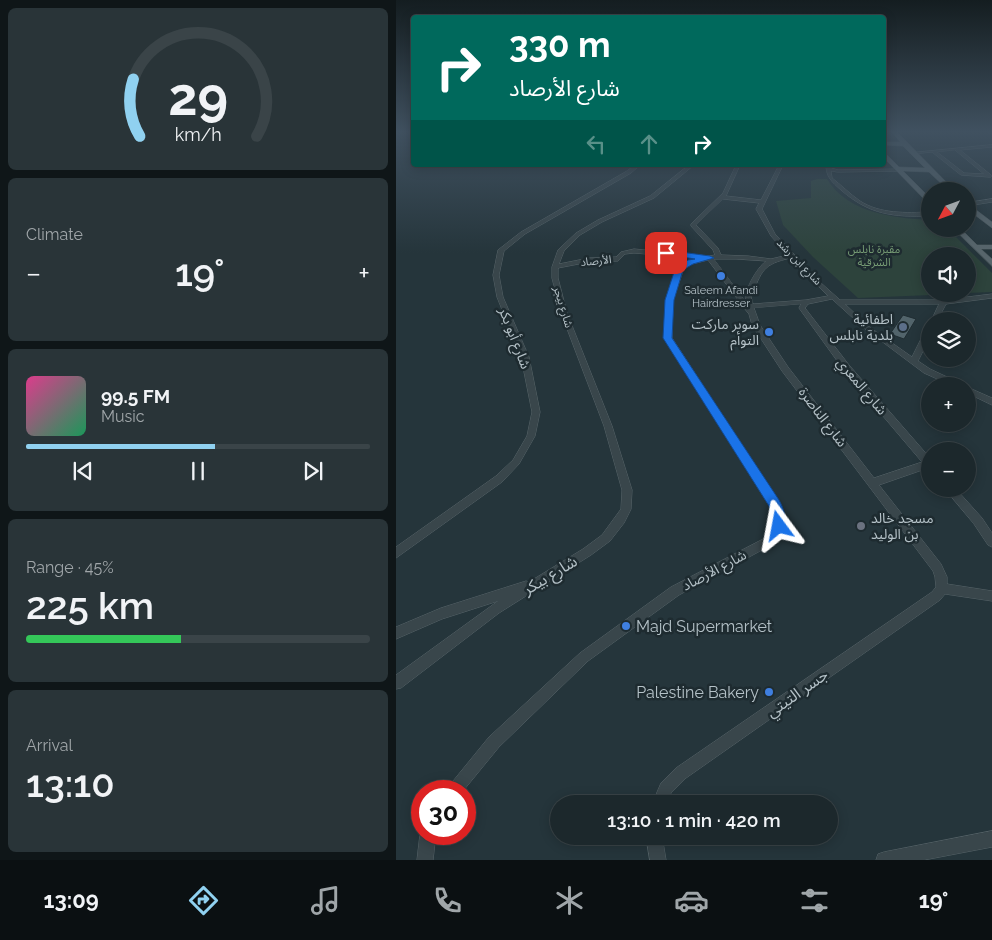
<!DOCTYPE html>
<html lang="en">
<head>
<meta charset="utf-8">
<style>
	body { margin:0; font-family:Raleway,"Noto Sans Arabic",sans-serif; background:#293438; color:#f1f3f6; height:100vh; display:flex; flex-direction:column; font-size:19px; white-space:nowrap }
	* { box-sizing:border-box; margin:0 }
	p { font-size:16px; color:#a0a6a9 }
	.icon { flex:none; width:28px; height:28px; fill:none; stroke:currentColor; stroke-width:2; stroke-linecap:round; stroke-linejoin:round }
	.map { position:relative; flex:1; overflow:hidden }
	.sheet { display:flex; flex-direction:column; gap:8px; padding:8px; background:#0f1618; width:396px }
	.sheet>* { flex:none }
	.hud { position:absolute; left:15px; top:15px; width:475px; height:152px; border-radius:5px; box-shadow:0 2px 12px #0003,0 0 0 1px #3a4448; background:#00695c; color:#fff; overflow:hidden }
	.needle { width:32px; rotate:229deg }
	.controls { position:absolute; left:525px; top:182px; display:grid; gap:10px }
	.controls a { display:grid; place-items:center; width:55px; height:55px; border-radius:50%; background:#1c282c; box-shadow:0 2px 12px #0003,0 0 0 1px #3a4448; font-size:25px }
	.speed { position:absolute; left:15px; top:780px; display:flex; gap:10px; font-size:25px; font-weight:700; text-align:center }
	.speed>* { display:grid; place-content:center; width:65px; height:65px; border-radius:50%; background:#1c282c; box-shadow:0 2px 12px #0003,0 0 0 1px #3a4448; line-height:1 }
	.speed .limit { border:8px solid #d22; background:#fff; color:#111 }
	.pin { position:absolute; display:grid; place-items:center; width:42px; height:42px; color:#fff; margin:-21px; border-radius:10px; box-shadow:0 2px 8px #0006 }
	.me { position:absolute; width:55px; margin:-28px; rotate:347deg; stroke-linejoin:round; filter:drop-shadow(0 0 4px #0008) }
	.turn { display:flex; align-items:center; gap:18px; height:105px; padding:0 15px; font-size:22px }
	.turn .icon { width:65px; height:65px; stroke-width:2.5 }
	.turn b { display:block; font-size:35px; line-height:42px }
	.lanes { display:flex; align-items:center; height:48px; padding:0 15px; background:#0003; justify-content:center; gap:25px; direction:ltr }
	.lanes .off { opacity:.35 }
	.big { font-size:38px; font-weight:600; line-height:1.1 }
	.sheet .tile { flex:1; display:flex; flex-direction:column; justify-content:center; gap:8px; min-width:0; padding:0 18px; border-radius:8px; background:#293438 }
	.sheet .dial { align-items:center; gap:0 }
	.dial svg { height:130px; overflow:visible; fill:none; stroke:#3a4448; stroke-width:7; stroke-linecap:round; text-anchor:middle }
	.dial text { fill:#f1f3f6; stroke:none }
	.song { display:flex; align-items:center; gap:15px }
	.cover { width:60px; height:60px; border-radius:8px; background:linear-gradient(135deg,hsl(330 70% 55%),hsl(150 70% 35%)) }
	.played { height:5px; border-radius:2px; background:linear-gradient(90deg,#90d1f0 55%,#3a4448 55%) }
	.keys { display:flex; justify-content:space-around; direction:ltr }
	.heat { display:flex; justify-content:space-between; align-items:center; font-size:28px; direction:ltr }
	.charge { height:8px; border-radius:4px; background:linear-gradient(90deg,#34c759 45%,#3a4448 0) }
	.trip { position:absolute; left:154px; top:795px; width:288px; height:50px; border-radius:25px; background:#1c282c; box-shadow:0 2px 12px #0003,0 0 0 1px #3a4448; font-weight:600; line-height:50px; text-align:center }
	.tabs { display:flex; height:80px; justify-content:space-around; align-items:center; background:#0b1012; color:#a0a6a9 }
	.tabs .icon { width:35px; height:35px }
	.tabs .active { color:#90d1f0 }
	.tabs b { font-size:22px; color:#f1f3f6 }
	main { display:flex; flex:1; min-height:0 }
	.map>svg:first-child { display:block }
</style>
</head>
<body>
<main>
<section class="sheet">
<div class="tile dial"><svg viewBox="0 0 100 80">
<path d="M14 69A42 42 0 1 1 86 69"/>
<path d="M14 69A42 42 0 0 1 10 34" stroke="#90d1f0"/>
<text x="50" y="56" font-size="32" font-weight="700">29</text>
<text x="50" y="72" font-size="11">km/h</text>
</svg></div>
<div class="tile"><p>Climate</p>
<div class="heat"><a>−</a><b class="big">19°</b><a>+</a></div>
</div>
<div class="tile">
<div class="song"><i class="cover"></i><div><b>99.5 FM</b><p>Music</p></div></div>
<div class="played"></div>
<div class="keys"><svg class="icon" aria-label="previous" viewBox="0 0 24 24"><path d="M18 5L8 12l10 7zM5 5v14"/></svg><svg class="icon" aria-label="pause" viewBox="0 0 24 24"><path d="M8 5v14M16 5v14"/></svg><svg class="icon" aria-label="next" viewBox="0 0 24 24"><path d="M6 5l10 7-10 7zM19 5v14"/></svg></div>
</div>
<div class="tile"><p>Range · 45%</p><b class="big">225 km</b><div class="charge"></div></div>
<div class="tile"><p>Arrival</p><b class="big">13:10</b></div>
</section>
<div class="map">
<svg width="596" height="860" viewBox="0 0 596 860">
	<rect width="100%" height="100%" fill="#25353b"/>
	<path fill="#2d433c" d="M 421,179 L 431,179 C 452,213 497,218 534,220 L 534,229 L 552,229 L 596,273 L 596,292 L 571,293 L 571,256 L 534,256 L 534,294 L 560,294 L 462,298 L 417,257 L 387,225 L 380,201 L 415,198 L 415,181 Z"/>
	<path fill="#52646b" stroke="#202d32" d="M 507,315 L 520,319 L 508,339 L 494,334 Z"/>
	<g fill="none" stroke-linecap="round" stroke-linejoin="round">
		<defs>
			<path id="minor" d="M 596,132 L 596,134 L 591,132 Z
				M 596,145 L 596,147 L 564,150 L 595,175 L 595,177 L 593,177 L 565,175 L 536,152 L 516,154 L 514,153 ZM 559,150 L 588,174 L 568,173 L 541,152 Z
				M 239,165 L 244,165 L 235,173 L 129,234 L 108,251 L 103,275 L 107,297 L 133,357 L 144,412 L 139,436 L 123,464 L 106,482 L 0,558 L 0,547 L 100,476 L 117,460 L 131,436 L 136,412 L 125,357 L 101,297 L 97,275 L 102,250 L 125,232 L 231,171 Z
				M 293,165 L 298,165 L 258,198 L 206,222 L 184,235 L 168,251 L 163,264 L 193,258 L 220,257 L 225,252 L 238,249 L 313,256 L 319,255 L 317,250 L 295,226 L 295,224 L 327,193 L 340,165 L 344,165 L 330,196 L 365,200 L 383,165 L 387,165 L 366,209 L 379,234 L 425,283 L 444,300 L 547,300 L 596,294 L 596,298 L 550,304 L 541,321 L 535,321 L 543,304 L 449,304 L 472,326 L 516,357 L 530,329 L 534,327 L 534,337 L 522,361 L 534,369 L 566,384 L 567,386 L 557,386 L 528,373 L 468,328 L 436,299 L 412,304 L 409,308 L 453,365 L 534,458 L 534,468 L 532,468 L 483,485 L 545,564 L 551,577 L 551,584 L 596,591 L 596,601 L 549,594 L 544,600 L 290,778 L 275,793 L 271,804 L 256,804 L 265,783 L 280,768 L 536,592 L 540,587 L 539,577 L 537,571 L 386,371 L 356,325 L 353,314 L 352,313 L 312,260 L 296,264 L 288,268 L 277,300 L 276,338 L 382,501 L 388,514 L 388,525 L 377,544 L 283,595 L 192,661 L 103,747 L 67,791 L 51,791 L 53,786 L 93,737 L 184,653 L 275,587 L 369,538 C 377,526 381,521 374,507 L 268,338 L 271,300 L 282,267 L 292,261 L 300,258 L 238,253 L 229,254 L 222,261 L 193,262 L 162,268 L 162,278 L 171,313 L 216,426 L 236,490 L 235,509 L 228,523 L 214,541 L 195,555 L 103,613 L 5,688 L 0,689 L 0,675 L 102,601 L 46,619 L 0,639 L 0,627 L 45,608 L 130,581 L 133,582 L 187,549 L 206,535 L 225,509 L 226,490 L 208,426 L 165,313 L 156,278 L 156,267 L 162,250 L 180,233 L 202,220 L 254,196 ZM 327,199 L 363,203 L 360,209 L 375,236 L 392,255 L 375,259 L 352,256 L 325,255 L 322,248 L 300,225 ZM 395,258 L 432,296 L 410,300 L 357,304 L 355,297 C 366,271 366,264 395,258 ZM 318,259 L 340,259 L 370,261 C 361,268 347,291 350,302 ZM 405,304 L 403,308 L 447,369 L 526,462 L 478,478 L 392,367 L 364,325 L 358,308 Z
				M 430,165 L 434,165 L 435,168 L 442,170 L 504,169 L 502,171 L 442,172 L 435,171 L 436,178 C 445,185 454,194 464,201 C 484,214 510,213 534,212 L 534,216 C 497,217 474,215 445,190 C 436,182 430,177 430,165 Z
				M 596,199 L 596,202 L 571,206 L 571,203 Z
				M 571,387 L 596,398 L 596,405 L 571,393 Z
				M 549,489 L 560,489 L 586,518 L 596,533 L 596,547 L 592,545 L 578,524 Z
				M 26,829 L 26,834 L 40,834 L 37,860 L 21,860 L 24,834 Z
				M 596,831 L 596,847 L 528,860 L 480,860 L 482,854 L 488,852 Z
				M 250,836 L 266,836 L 270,860 L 254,860 Z"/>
			<path id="major" d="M 496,132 L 501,132 L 559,191 L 553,191 L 533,172 L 507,171 L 534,198 L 534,204 L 532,203 L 488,158 L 488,153 L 490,154 L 503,167 L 529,168 L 507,146 L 488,145 L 488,142 L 504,142 Z
				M 571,203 L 596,222 L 596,228 L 571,209 Z
				M 558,229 L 565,229 L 581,245 L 596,245 L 596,249 L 585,249 L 596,259 L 596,266 Z"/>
		</defs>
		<use href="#minor" stroke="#576469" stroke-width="1"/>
		<use href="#major" stroke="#455257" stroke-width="1"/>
		<use href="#minor" fill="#39464b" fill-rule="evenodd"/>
		<use href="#major" fill="#57656b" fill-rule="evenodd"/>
	</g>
	<linearGradient id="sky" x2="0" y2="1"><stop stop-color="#141d20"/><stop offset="0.52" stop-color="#405160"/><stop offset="1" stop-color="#405160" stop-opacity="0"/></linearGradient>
	<rect width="596" height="253" fill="url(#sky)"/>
	<path fill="#1a73e8" stroke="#114b97" d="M 270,250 L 314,256 L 318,258 L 297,264 L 287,270 L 278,300 L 276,338 L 383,500 C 388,509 392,520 387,530 L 383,531 L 378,530 L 373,506 L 267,338 L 269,300 L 279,269 L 292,260 L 299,259 L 267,254 L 266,253 Z"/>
	<g fill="#3f7fe0" stroke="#1e2b30" stroke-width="2">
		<circle cx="325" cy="276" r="5"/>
		<circle cx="373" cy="332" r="5"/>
		<circle cx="230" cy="626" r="5"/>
		<circle cx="373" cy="692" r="5"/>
	</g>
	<circle fill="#5c6f8a" stroke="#1e2b30" stroke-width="2" cx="507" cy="327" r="5"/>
	<circle fill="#6b7280" stroke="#1e2b30" stroke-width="2" cx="465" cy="526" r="5"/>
	<g text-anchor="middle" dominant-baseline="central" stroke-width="5" stroke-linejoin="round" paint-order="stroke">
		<g font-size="11" fill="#769b74" stroke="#1e2b30">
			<text x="478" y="249">مقبرة نابلس<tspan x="478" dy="13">الشرقية</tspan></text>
		</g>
		<g font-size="11" fill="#b4c1c7" stroke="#1e2b30">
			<text transform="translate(200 261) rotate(-6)">الأرصاد</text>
			<text transform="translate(403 262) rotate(46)">شارع ابن رشد</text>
			<text transform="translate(167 307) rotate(73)">شارع بيجر</text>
		</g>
		<g font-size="11" fill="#b4c1c7" stroke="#1e2b30">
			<text x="325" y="290">Saleem Afandi<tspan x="325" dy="13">Hairdresser</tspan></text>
		</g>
		<g font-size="14" fill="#b4c1c7" stroke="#1e2b30" text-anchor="end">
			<text x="497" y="319">اطفائية<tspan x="497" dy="16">بلدية نابلس</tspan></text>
			<text x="363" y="324">سوبر ماركت<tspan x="363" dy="16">التوأم</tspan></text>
			<text x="475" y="518" text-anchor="start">مسجد خالد<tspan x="475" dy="16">بن الوليد</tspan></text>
		</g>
		<g font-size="14" fill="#b4c1c7" stroke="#1e2b30">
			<text transform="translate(119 338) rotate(69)">شارع أبو بكر</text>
			<text transform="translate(466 386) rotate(50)">شارع المعري</text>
			<text transform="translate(427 417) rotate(53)">شارع الناصرة</text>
			<text transform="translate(318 570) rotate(-28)">شارع الأرصاد</text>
		</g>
		<g font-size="16" fill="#b4c1c7" stroke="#1e2b30">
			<text transform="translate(154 575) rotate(-31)">شارع بيكر</text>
			<text transform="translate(401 693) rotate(-35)">جسر التيتي</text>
		</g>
		<g font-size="16" fill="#b4c1c7" stroke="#1e2b30" text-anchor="start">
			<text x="240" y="626">Majd Supermarket</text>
			<text x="363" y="692" text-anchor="end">Palestine Bakery</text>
		</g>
	</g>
</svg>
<div class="controls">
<a><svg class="needle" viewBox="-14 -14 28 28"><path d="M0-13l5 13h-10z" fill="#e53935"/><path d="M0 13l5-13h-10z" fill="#a0a6a9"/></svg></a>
<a><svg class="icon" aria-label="sound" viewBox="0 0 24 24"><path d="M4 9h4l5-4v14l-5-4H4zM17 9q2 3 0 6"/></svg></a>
<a><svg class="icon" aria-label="layers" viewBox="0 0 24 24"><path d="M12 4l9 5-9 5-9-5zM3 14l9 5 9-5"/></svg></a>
<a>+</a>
<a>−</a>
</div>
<div class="speed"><div class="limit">30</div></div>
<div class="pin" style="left:270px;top:253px;background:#d93025"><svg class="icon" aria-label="arrive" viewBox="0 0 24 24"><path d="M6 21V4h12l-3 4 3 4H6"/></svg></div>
<svg class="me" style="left:383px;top:526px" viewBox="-20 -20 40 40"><path d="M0-17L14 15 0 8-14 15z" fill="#1a73e8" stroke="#fff" stroke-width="4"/></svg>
<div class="trip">13:10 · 1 min · 420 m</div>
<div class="hud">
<div class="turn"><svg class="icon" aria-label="right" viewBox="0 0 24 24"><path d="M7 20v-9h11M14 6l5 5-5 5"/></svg><div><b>330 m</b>شارع الأرصاد</div></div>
<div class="lanes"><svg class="icon off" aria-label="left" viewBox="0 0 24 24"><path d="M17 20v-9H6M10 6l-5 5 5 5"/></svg><svg class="icon off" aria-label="ahead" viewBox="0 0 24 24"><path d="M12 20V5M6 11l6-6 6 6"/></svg><svg class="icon" aria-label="right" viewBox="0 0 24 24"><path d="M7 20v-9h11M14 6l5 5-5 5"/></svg></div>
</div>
</div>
</main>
<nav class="tabs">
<b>13:09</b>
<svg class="icon active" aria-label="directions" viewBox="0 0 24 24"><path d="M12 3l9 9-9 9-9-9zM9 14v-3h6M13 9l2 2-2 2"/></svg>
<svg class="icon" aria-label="music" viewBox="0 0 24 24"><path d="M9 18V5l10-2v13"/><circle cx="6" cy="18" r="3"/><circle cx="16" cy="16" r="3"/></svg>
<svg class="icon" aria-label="phone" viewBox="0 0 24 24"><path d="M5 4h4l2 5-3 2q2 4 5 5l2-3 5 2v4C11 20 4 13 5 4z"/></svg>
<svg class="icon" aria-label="climate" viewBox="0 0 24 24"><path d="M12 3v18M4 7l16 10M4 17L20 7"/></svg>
<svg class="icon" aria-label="car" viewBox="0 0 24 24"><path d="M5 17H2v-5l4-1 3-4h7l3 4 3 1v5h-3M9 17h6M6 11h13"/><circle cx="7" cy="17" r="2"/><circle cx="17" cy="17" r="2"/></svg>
<svg class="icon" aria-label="filters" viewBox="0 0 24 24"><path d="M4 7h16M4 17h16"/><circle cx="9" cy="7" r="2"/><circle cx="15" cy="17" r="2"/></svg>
<b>19°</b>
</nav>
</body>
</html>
